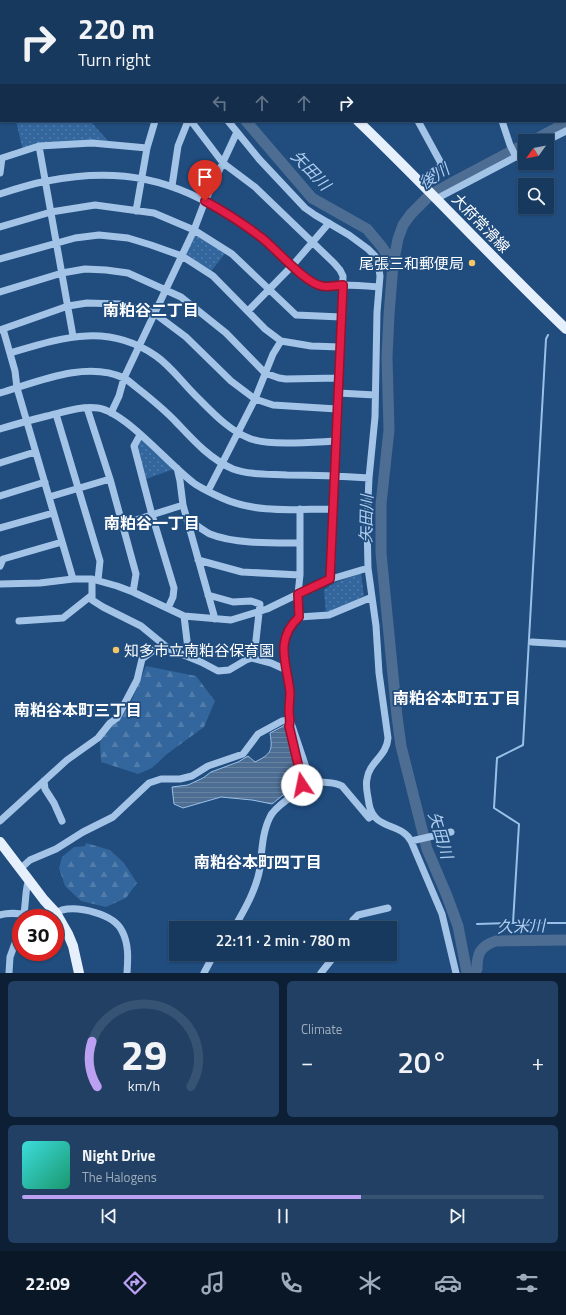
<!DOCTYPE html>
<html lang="en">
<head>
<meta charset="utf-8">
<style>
	body { margin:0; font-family:"Titillium Web","Noto Sans JP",sans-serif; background:#214064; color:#f1f3f6; height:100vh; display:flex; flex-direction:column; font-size:15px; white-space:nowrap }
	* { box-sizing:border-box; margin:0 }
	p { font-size:13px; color:#9facbc }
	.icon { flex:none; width:22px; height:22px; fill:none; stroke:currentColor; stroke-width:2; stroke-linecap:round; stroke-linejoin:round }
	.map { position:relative; height:973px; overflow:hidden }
	.drawer { display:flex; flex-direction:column; gap:8px; padding:8px; background:#0d1f34; flex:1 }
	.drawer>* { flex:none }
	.top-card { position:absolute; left:0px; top:0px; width:566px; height:122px; box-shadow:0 1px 3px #0004,0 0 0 1px #365373; background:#18395e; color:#f1f3f6; overflow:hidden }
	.needle { width:26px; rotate:237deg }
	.controls { position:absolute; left:518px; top:134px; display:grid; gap:8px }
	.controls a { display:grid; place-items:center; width:36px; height:36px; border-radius:0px; background:#18395e; box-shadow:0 1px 3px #0004,0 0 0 1px #365373; font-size:20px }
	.speed { position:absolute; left:12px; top:909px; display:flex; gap:8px; font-size:20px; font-weight:700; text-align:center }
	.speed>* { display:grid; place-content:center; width:52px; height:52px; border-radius:50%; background:#18395e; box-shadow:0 1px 3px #0004,0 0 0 1px #365373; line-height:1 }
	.speed .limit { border:6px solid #d22; background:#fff; color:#111 }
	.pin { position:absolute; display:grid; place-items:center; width:34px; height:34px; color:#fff; margin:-41px -17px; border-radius:50% 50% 50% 0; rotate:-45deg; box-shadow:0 0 4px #0007 }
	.pin .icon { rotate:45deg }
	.me { position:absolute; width:44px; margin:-22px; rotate:349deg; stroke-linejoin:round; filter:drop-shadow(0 0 3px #0008) }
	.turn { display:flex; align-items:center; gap:14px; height:84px; padding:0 12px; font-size:18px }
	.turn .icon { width:52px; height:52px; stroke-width:2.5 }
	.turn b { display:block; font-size:28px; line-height:34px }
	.lanes { display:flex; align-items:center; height:38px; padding:0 12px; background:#0003; justify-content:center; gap:20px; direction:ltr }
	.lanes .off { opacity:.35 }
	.big { font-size:30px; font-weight:600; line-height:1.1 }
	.drawer .tile { flex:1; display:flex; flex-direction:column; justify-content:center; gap:6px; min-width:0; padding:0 14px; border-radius:6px; background:#214064 }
	.drawer .dial { align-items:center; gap:0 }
	.dial svg { height:104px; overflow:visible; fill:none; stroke:#365373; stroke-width:7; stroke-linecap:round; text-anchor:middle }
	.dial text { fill:#f1f3f6; stroke:none }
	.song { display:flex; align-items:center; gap:12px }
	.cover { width:48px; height:48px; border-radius:6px; background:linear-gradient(135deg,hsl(180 70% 55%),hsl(160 70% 35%)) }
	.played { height:4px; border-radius:2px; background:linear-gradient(90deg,#bca0f2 65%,#365373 65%) }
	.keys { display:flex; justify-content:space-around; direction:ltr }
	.heat { display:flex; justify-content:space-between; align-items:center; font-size:22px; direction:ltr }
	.drawer .tiles { flex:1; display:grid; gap:8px; grid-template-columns:1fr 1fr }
	.tile:last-child { grid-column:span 2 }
	.trip { position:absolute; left:169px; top:921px; width:228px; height:40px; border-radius:0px; background:#18395e; box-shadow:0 1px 3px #0004,0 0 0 1px #365373; font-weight:600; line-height:40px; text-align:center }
	.dock { display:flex; height:64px; justify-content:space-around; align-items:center; background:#0a1726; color:#9facbc }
	.dock .icon { width:28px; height:28px }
	.dock .selected { color:#bca0f2 }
	.dock b { font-size:18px; color:#f1f3f6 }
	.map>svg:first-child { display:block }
</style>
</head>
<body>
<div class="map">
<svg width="566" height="973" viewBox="0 0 566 973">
	<defs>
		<pattern id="grass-dots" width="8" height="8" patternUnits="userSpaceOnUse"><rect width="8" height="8" fill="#33669c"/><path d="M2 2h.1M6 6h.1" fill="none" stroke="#527dab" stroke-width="1.8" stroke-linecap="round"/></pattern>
		<pattern id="forest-firs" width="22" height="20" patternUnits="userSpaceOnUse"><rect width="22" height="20" fill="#33669c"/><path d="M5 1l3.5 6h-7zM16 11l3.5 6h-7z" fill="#527dab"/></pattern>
		<pattern id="water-rules" width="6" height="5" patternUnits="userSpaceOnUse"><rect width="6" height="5" fill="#4d6d92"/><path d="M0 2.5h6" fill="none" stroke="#6883a2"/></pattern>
	</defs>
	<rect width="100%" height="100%" fill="#204c7e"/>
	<path fill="url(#grass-dots)" d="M 16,121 L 90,121 L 111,144 L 92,143 L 23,151 Z
		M 194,230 L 227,251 L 209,274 L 182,256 Z
		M 140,435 L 177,468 L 143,480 L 134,446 Z
		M 361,573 L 364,596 L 326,614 L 324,590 L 334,583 Z"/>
	<path fill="url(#forest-firs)" d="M 146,666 L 196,676 L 215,701 L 204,727 L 167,754 L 152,768 L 138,774 L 101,762 L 100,743 L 109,723 L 131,702 Z
		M 86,843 L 110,850 L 124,863 L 137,883 L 126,898 L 106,907 L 81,901 L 65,886 L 59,868 L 62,857 L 74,847 L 85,846 Z"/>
	<path fill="url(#water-rules)" stroke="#98c0e8" d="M 285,725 L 298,781 L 293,787 L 272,804 L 252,800 L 221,797 L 183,808 L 174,804 L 172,787 L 188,785 L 203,778 L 211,772 L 238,762 L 248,756 L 255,762 C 271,754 273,751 270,733 Z"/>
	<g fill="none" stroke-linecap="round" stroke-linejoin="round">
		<path stroke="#98c0e8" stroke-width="2" d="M 0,40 L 1,40
			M 513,923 L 566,923
			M 477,924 L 513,923 L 519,824 L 494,808 L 497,758 L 523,745 L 546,339 L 548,335"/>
		<path stroke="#4d6d92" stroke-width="11" d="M 164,0 L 165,1
			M 246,121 L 312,198 L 367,229 L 382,247 L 393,264
			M 532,141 L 566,123
			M 467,973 L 458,926 L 447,896 L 427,849 L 401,746 L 397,716 L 381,553 L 381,504 L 389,430 L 387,357 L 389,315 L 393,264 L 398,239 L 403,225 L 411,214 L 430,195 L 455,181 L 525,144
			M 473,973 L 477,969 C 477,954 480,946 496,941 L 566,940"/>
		<path stroke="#a4c4e7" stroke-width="7" d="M 56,0 L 56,1
			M 229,0 L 230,1
			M 354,0 L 355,1
			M 463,0 L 464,1
			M 303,1 L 305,0
			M 482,1 L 485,0
			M 0,44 L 1,44
			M 191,121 L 223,163 L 255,187 L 334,263 L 340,270 L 343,276 L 331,579
			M 228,121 L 259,159 L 305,208 L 315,215 L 349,235 L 368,249 L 375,256 L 378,263 L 380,276 L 377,312 L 375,417 L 369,478 L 367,522 L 368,568 L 376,626 L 379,673 L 388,738 C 387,756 369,762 367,779 C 365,786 368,796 369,804 C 374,831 401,822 411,841 L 442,914 L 456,973
			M 418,121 L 442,165 L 420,181
			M 502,121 L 510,145 L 516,157
			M 546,141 L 566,131
			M 39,146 L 73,336
			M 0,173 L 2,158 L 39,146 L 92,143 L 147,148
			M 172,186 L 178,146 L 188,121
			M 0,194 C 15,189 31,184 47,181 C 119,167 175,178 236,220 C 245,226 255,232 263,239 C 276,251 307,284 322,286 C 329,287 336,285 343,285 C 355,285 367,286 379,287
			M 436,199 L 525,152
			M 136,211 L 147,148 L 155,121
			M 0,227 L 51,212 L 95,205 L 154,213 L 194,230 L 232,254 L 296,315 L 341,317
			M 0,259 L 75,238 L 99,235 L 128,238 L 151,245 L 182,256 L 213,276 L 265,329 L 281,341 L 311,346 L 340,347
			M 0,292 L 62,273 L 85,269 L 106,270 L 128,273 L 181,297 L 226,333 L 265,373 L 279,378 L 286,379 L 339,378
			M 248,311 L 292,266 L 329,223
			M 3,329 L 15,371 L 17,388 L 73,579
			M 0,330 L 68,306 L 87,303 L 120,304 L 154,313 L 186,337 L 231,381 L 255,399 L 273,405 L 337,409
			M 10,353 C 61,338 107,322 156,356 C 172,367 184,385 199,399 C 215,415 230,431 251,439 C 272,446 314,442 336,441
			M 0,393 C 37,382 86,360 124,378 C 128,380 132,384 136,387 C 150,398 164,409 177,423 C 193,440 210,459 233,469 C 249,475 269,474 287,475 C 314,475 341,476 369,478
			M 338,393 L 375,395
			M 87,408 L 110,479 L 136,574 L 133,592
			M 111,413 L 119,396 L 124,378 L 194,230 L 205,201 L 237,132
			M 56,414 L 100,561 L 98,580
			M 0,429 C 16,424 31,420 47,416 C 64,412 80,406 98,408 C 126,412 170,466 195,484 C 203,489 213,494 222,498 C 257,514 296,509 333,509
			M 140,435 L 134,446 L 152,515 L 174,588 L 173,597 L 168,608
			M 0,463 L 35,452
			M 177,468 L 180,481 L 183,505 L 215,619
			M 208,491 L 255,399 L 273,354 L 281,341
			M 0,496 L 45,482
			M 49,497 L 110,479
			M 300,509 L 300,575 L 298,594 L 299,617 L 290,626 L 286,636 L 284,644 L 284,659 L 290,693 L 290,720 L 307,770 C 315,789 328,778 342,786 L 369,818 L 373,815
			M 186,518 C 194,523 202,530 210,534 C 234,544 274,543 300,543
			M 123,524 L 183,505
			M 0,528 L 53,513
			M 198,560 L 242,572 L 300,575
			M 0,566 L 3,559 L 62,542
			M 92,579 L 92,600 L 103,607 L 141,626 L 169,649 L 201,662 L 218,671 L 229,670 L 246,660 L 252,658 L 271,663 L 282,668 L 285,668
			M 0,584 L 40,583 L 73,579 L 92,579 L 117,586 L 133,592 L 184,616 L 231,620 L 267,609 L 298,594 L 331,579 L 368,568
			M 208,595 L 233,602 L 251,601 L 260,604 L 254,658
			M 184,616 L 189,657
			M 299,617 L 329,615 L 372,597
			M 19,621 L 63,618 L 92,595
			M 532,642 L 566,644
			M 44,781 L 45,789 L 54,803 L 62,821
			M 0,821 L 67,760 L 98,738 L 110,723 L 117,718 L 137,680 L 142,659 L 162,644
			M 411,841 L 451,832
			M 20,869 L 30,860 L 56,849 L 83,832 L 113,817 L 149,783 L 161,779 L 180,779 L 192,776 L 208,766 L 243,754 L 258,734 L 282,721 L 290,720
			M 0,915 C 12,911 26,915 39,916 C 42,916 46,917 48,917 C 53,916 57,912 62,910 C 79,906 114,914 122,931 C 129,944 128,959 127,973
			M 23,918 C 26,909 25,885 29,880
			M 234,928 C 245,909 256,890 260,868 C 262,851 262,833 270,817 C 276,803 301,795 303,781 L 290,731
			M 350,928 L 353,920 L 358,915 L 388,908
			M 9,973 L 10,957 L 21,927
			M 204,973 L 214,954
			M 321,973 L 336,954"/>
		<path stroke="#e6f0fd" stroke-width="10" d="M 153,0 L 153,1
			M 0,84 L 1,84
			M 358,121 C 429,189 495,261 566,329
			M 0,842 L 44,900 L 56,913 L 68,934 L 73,946 L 79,973"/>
	</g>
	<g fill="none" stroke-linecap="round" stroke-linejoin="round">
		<defs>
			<path id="route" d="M 205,201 C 225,212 244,224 262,238 C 276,249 306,284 322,286 C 328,288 337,285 343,285 L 330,579 L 298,594 L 299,617 C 274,640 287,664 290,692 C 290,699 289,705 289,711 C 289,717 291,721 289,726 L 302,781 L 302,785"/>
		</defs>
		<use href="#route" stroke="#92132f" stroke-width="10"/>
		<use href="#route" stroke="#e11d48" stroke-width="7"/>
	</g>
	<g fill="#f4c665" stroke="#204c7e" stroke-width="1.5">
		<circle cx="472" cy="263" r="4"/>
		<circle cx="116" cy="650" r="4"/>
	</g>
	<g text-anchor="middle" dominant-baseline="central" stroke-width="3.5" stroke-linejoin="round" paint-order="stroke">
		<g font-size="15" fill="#fff" stroke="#204c7e">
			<text transform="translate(481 223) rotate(46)">大府常滑線</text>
		</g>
		<g font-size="15" fill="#fff" stroke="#204c7e" text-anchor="end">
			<text x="464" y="263">尾張三和郵便局</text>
			<text x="124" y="650" text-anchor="start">知多市立南粕谷保育園</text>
		</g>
		<g font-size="16" font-style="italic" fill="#afceef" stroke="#204c7e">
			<text transform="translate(311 170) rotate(46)">矢田川</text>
			<text transform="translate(434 176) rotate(-33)">後川</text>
			<text transform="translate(366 519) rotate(-89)">矢田川</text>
			<text transform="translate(441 835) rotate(73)">矢田川</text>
			<text transform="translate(521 926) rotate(-2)">久米川</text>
		</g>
		<g font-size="16" font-weight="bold" fill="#fff" stroke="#204c7e">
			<text x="151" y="310">南粕谷二丁目</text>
			<text x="152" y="523">南粕谷一丁目</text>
			<text x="457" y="698">南粕谷本町五丁目</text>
			<text x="78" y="710">南粕谷本町三丁目</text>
			<text x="258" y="862">南粕谷本町四丁目</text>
		</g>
	</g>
</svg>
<div class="controls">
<a><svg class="needle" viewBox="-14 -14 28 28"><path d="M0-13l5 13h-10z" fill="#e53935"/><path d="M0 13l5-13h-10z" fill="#9facbc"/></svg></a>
<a><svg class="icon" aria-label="search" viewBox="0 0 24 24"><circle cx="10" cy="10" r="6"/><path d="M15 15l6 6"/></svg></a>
</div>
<div class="speed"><div class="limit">30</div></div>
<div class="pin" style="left:205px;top:201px;background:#d93025"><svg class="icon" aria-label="arrive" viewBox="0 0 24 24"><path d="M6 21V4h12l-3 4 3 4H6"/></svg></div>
<svg class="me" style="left:302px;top:785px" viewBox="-20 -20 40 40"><circle r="19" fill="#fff"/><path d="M0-13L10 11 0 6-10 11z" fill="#e11d48"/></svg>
<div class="trip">22:11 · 2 min · 780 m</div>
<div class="top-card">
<div class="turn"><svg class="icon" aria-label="right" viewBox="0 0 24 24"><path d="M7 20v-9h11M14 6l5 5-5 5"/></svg><div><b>220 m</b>Turn right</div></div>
<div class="lanes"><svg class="icon off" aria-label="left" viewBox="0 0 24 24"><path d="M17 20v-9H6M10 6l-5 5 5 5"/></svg><svg class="icon off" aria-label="ahead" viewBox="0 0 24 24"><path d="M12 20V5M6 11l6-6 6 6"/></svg><svg class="icon off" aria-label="ahead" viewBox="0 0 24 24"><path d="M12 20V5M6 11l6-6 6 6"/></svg><svg class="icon" aria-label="right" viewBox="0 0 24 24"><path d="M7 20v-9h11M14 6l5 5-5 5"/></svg></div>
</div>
</div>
<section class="drawer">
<div class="tiles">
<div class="tile dial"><svg viewBox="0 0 100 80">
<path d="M14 69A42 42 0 1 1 86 69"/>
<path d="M14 69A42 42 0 0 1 10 34" stroke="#bca0f2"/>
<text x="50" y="56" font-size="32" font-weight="700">29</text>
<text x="50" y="72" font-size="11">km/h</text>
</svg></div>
<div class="tile"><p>Climate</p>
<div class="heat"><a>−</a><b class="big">20°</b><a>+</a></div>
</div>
<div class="tile">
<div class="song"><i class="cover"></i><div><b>Night Drive</b><p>The Halogens</p></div></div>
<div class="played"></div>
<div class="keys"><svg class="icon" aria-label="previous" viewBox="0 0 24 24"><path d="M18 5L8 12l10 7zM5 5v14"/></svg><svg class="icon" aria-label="pause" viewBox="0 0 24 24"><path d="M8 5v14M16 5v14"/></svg><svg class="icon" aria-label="next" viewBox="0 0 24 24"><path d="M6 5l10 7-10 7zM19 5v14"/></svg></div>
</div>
</div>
</section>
<nav class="dock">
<b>22:09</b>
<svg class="icon selected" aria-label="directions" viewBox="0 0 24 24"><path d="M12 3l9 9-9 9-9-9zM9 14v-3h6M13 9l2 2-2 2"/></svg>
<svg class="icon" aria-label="music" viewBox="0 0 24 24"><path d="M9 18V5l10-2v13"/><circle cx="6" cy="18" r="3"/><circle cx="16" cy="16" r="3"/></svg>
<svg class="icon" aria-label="phone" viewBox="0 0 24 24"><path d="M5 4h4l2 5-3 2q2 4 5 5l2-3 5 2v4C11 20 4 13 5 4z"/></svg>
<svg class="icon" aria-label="climate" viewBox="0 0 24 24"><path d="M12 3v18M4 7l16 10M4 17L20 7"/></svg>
<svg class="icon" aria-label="car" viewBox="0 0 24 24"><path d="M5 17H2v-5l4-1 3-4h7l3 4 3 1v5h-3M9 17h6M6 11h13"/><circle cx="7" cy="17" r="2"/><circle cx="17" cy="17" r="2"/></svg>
<svg class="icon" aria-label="filters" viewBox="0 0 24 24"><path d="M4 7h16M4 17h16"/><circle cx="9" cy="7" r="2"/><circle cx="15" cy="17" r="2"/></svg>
</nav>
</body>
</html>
